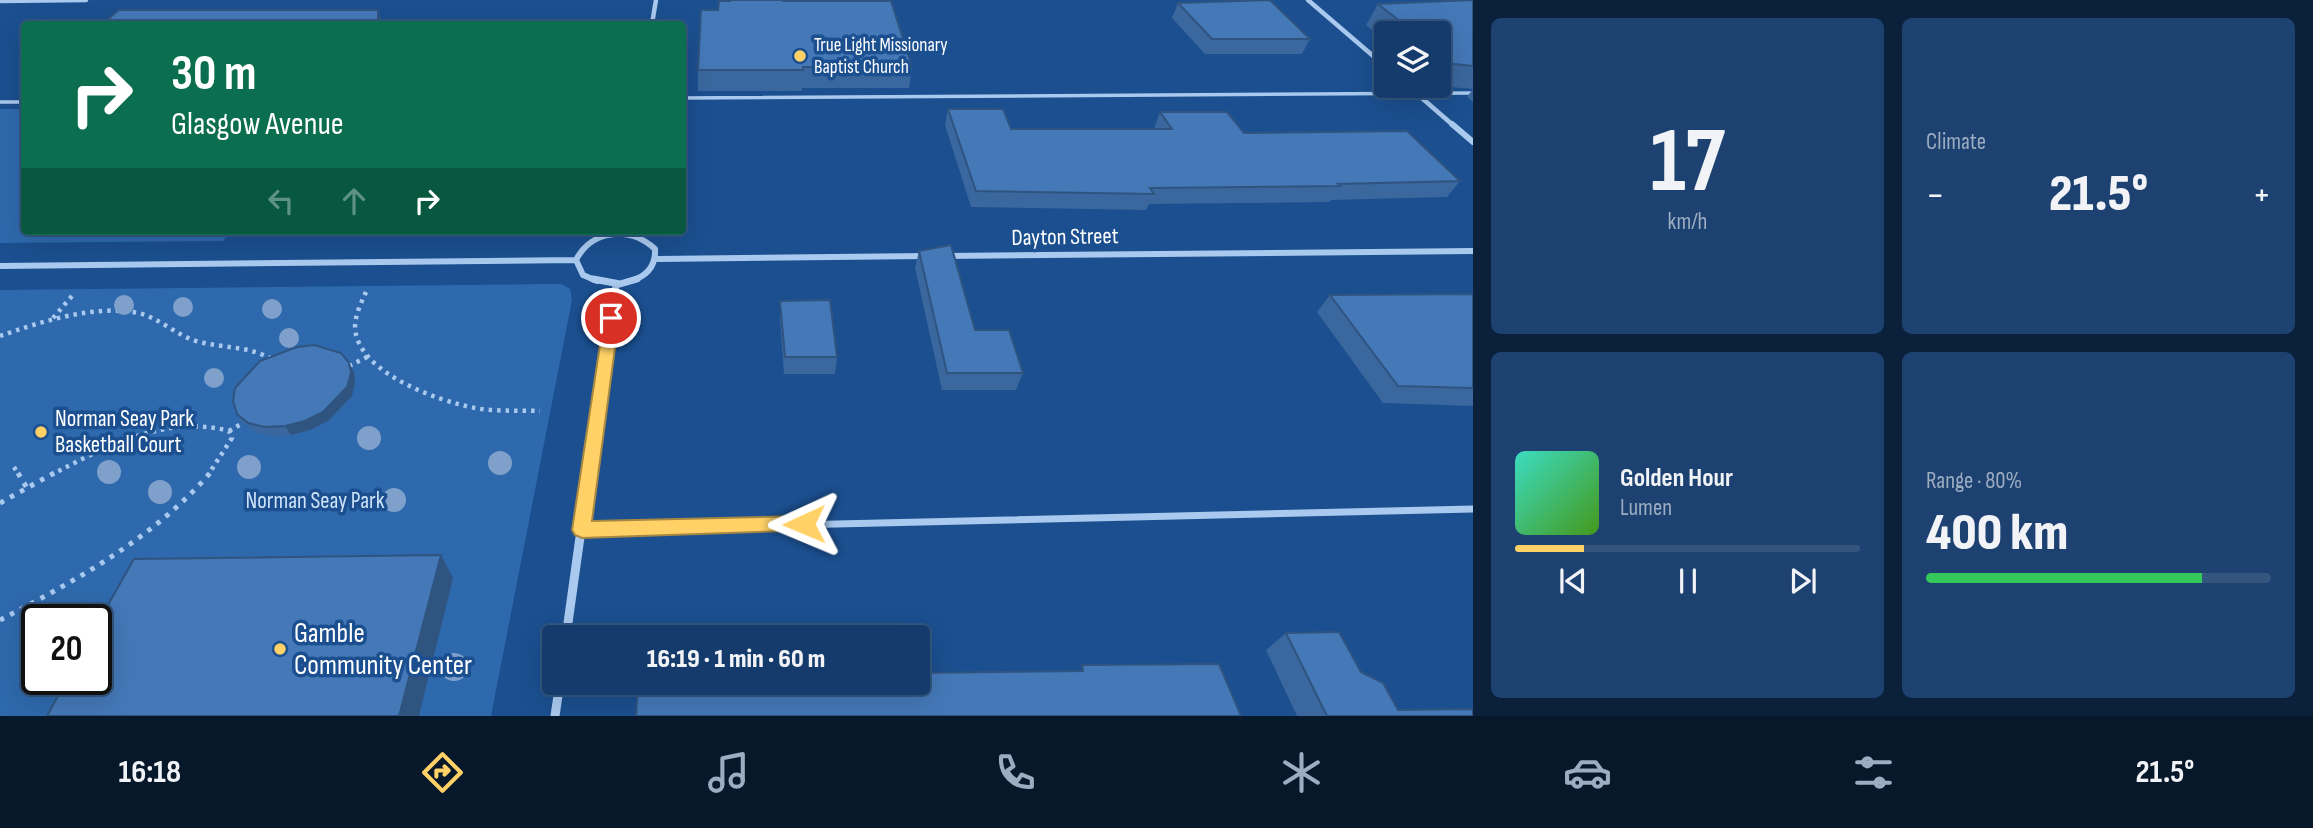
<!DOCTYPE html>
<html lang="en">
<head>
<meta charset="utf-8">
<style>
	body { margin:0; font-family:"Sofia Sans Condensed",sans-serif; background:#1d4271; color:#f1f3f6; height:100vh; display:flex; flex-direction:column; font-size:26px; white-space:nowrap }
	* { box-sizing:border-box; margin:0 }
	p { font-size:23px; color:#9dadc1 }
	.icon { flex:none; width:38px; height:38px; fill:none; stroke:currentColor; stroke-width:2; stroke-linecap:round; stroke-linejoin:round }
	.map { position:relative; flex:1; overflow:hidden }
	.sheet { display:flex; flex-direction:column; gap:18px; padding:18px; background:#0b203b; width:840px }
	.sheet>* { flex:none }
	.top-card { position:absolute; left:21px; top:21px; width:665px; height:214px; border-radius:7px; box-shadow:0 7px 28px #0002,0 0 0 2px #33557e; background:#0b6e4f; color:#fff; overflow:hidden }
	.tools { position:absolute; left:1374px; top:21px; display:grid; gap:14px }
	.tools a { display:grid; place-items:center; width:77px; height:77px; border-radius:7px; background:#143b6b; box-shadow:0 7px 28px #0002,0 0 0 2px #33557e; font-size:35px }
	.speed { position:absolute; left:21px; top:604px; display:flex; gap:14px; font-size:35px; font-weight:700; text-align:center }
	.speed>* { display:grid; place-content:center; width:91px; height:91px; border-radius:50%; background:#143b6b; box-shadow:0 7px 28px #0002,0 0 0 2px #33557e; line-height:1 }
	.speed .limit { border:4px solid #111; border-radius:10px; background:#fff; color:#111 }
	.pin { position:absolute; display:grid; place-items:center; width:60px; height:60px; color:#fff; margin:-30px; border:4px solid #fff; border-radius:50%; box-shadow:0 2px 7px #0007 }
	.me { position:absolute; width:77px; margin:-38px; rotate:269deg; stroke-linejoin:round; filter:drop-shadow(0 0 5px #0008) }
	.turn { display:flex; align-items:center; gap:24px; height:147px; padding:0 35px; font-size:32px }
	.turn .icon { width:91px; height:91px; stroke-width:2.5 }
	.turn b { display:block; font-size:49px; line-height:60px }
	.lanes { display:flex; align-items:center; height:66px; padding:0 35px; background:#0003; justify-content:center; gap:35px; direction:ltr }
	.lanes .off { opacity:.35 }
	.big { font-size:52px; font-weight:800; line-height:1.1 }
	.sheet .tile { flex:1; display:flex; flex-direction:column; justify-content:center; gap:10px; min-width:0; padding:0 24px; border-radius:10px; background:#1d4271 }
	.sheet .dial { align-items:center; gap:0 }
	.dial b { font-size:91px; line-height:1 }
	.song { display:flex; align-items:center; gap:21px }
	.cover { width:84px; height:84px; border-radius:10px; background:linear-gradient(135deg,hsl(170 70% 55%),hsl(100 70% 35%)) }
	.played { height:7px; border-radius:4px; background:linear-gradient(90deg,#ffd166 20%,#33557e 20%) }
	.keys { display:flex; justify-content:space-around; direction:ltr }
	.heat { display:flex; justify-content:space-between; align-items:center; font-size:38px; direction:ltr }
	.charge { height:10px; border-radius:5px; background:linear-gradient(90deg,#34c759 80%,#33557e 0) }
	.sheet .tiles { flex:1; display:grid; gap:18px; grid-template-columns:repeat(2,1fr) }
	.trip { position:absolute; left:542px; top:625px; width:388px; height:70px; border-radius:7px; background:#143b6b; box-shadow:0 7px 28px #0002,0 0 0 2px #33557e; font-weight:800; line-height:70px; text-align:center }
	.menu { display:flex; height:112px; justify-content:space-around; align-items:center; background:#08182b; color:#9dadc1 }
	.menu .icon { width:49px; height:49px }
	.menu .active { color:#ffd166 }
	.menu b { font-size:32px; color:#f1f3f6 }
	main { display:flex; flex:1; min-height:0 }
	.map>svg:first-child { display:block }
</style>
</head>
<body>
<main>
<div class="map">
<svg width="1473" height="716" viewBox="0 0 1473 716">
	<rect width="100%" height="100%" fill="#1b4f8f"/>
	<path fill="#2e69ad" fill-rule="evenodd" d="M 0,109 L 24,109 L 24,231 L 230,231 L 223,241 L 0,243 Z
		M 548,284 L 561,284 L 570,289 L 572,300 L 491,716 L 0,716 L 0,290 ZM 37,620 L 96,620 L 96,679 L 37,679 Z"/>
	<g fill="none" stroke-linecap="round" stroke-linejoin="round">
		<path stroke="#a9c9ee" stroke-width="4.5" stroke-dasharray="3.5 5" stroke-linecap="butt" d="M 366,292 C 361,303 355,315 355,328 C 358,373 438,401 475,408 C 496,412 518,410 540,411
			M 53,318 L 72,296
			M 0,336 C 40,322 95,304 138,313 C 158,317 176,335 196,341 C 225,349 247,345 274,360
			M 349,366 L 369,356
			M 229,431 L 243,423
			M 14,467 L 19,475
			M 51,475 C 105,447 167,414 229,431 L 232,438 L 208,475"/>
		<path stroke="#a9c9ee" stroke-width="5" stroke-dasharray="4.5 7" stroke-linecap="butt" d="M 18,473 L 27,488
			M 0,503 L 54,473
			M 0,620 C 75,581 154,538 210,473"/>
		<path stroke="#a9c9ee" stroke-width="3.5" d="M 682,98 L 1473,93
			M 0,102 L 24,102"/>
		<path stroke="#a9c9ee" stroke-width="7" d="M 582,530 L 1473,509"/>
		<path stroke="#a9c9ee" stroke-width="4.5" d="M 1308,0 L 1386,67
			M 0,1 L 86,0
			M 652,24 L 656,0
			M 1408,86 L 1454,126"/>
		<path stroke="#a9c9ee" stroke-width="6" d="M 1452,124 L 1473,142
			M 945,256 L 1473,251
			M 658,259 L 926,256
			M 0,266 L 576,260
			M 597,281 L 583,275 L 576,260 C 592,229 630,226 655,249 C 656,266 647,276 631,281"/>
		<path stroke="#a9c9ee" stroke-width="7" d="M 593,279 L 620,284 L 637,279
			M 589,475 L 616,285"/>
		<path stroke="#a9c9ee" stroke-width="9" d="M 566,637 L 589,473
			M 555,716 L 560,682"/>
	</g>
	<g fill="#7ea0ca">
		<circle cx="124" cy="305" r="10"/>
		<circle cx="183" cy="307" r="10"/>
		<circle cx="272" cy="309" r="10"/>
		<circle cx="289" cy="338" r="10"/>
		<circle cx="214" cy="378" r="10"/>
		<circle cx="369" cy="438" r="12"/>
		<circle cx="500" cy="463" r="12"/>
		<circle cx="249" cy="467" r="12"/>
		<circle cx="109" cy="472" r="12"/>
		<circle cx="160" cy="492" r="12"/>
		<circle cx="394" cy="500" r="12"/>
		<circle cx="454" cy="667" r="14"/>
	</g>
	<path fill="#3a679d" d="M 1473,0 L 1473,102 L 1467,97 L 1473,89 L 1438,86 L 1438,33 L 1386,33 L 1386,42 L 1366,25 L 1378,4 Z
		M 783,1 L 912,67 L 909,88 L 802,88 L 802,91 L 698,91 L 698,70 L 718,10 Z
		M 1178,3 L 1310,39 L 1302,54 L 1205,54 L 1172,18 Z
		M 948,109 L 1011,129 L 1154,129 L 1160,112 L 1244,133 L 1460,181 L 1447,197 L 1331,200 L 1329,202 L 1149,204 L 1146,210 L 971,207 L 945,125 Z
		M 919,251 L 975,330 L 1023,373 L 1016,390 L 942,390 L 915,268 Z
		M 1473,294 L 1473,406 L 1383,403 L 1317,312 L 1330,295 Z
		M 780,301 L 837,357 L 835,374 L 784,374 L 780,318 Z
		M 349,363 L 354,372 L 355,383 L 352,396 L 328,421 L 310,430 L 291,435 L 271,436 L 255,432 L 243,423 L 237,414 Z
		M 1286,633 L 1361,672 L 1398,710 L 1473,716 L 1297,716 L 1266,650 Z"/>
	<path fill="#305480" d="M 378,10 L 383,24 L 378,24 Z
		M 349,363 L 354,372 L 355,383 L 352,396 L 328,421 L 310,430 L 291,435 L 285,426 Z
		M 441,555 L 453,578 L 419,716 L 399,716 Z"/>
	<path fill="#4478b7" stroke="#305480" stroke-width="2" d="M 730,0 L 783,0 L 783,1 L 891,1 L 912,67 L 803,67 L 803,70 L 698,70 L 701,10 L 718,10 L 719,1 L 730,1 Z
		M 1270,0 L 1310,39 L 1212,39 L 1178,3 Z
		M 1473,0 L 1473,66 L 1454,64 L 1438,52 L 1438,33 L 1415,33 L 1378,4 Z
		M 119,10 L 378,10 L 378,24 L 102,24 Z
		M 948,109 L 1003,109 L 1011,129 L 1172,129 L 1160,112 L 1227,112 L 1244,133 L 1407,131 L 1460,181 L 1338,184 L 1340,186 L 1150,188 L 1154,194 L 976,191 Z
		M 951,245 L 975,330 L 1009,330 L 1023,373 L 947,373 L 919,251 Z
		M 1473,294 L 1473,388 L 1398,386 L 1330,295 Z
		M 830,300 L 837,357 L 785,357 L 780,301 Z
		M 314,345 L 341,353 L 349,363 L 351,373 L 347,387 L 323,412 L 305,421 L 285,426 L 265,427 L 248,423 L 237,414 L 233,401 L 235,388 L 260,361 L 297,347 Z
		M 441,555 L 399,716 L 47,716 L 67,679 L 96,679 L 96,626 L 134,559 Z
		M 1339,632 L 1361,672 L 1383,683 L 1398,710 L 1473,709 L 1473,716 L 1327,716 L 1286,633 Z
		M 1219,664 L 1241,716 L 636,716 L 638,682 L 919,682 L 919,673 L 1083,671 L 1082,665 Z"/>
	<path fill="#ffd166" stroke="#a68842" stroke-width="2" d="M 611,313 L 619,318 L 592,521 L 804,516 L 811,519 L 814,524 L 811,530 L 582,538 L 575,535 L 572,530 L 604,318 Z"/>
	<g fill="#ffd166" stroke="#1b4f8f" stroke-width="2.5">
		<circle cx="800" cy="56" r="7"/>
		<circle cx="41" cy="432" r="7"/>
		<circle cx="280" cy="649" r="7"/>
	</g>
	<g text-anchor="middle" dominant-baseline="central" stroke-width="7" stroke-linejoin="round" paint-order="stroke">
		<g font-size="19" fill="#fff" stroke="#1b4f8f" text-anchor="start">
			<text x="814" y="45">True Light Missionary<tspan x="814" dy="22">Baptist Church</tspan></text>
		</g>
		<g font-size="23" fill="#fff" stroke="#1b4f8f">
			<text transform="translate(1065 237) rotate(-1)">Dayton Street</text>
		</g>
		<g font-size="23" fill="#fff" stroke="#1b4f8f" text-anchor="start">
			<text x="55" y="419">Norman Seay Park<tspan x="55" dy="26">Basketball Court</tspan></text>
		</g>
		<g font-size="23" fill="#cfe3fa" stroke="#1b4f8f">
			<text x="315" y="501">Norman Seay Park</text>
		</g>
		<g font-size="28" fill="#fff" stroke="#1b4f8f" text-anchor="start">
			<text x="294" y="633">Gamble<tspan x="294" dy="32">Community Center</tspan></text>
		</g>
	</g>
</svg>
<div class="tools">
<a><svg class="icon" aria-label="layers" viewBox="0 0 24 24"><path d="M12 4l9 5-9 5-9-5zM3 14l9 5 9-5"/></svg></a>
</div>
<div class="speed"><div class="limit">20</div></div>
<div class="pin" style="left:611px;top:318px;background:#d93025"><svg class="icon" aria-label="arrive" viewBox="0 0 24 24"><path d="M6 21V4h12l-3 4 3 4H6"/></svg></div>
<svg class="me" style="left:804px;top:524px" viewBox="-20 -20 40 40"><path d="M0-17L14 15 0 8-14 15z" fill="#ffd166" stroke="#fff" stroke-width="4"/></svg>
<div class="trip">16:19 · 1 min · 60 m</div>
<div class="top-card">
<div class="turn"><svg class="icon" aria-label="right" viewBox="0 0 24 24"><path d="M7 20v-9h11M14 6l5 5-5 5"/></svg><div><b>30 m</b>Glasgow Avenue</div></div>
<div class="lanes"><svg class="icon off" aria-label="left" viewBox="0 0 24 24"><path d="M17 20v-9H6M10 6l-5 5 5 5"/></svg><svg class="icon off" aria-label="ahead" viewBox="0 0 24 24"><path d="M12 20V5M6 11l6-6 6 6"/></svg><svg class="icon" aria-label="right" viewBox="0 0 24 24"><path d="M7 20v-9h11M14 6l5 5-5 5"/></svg></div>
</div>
</div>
<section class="sheet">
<div class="tiles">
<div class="tile dial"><b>17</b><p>km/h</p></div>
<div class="tile"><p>Climate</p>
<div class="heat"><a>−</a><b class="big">21.5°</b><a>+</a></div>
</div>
<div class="tile">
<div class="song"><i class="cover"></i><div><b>Golden Hour</b><p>Lumen</p></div></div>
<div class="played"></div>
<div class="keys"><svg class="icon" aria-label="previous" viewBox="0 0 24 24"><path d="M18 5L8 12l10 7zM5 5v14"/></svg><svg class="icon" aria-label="pause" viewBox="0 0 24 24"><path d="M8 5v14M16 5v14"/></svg><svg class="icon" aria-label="next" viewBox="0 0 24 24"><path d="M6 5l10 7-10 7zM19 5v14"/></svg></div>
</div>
<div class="tile"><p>Range · 80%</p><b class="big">400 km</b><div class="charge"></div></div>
</div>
</section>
</main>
<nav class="menu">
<b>16:18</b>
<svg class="icon active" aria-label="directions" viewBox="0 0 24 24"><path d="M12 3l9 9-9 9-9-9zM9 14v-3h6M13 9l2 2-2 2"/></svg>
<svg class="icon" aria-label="music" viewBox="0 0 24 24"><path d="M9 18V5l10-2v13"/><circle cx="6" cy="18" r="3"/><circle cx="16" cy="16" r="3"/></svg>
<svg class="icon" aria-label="phone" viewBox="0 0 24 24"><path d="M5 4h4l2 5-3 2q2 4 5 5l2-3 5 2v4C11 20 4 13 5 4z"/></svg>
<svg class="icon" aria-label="climate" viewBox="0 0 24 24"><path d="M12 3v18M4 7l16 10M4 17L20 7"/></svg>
<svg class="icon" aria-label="car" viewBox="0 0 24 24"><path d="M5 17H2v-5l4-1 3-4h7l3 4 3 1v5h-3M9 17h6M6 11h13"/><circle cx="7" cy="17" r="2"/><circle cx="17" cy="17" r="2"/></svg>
<svg class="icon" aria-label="filters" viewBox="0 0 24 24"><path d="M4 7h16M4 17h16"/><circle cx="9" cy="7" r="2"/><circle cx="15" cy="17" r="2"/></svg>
<b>21.5°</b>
</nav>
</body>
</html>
